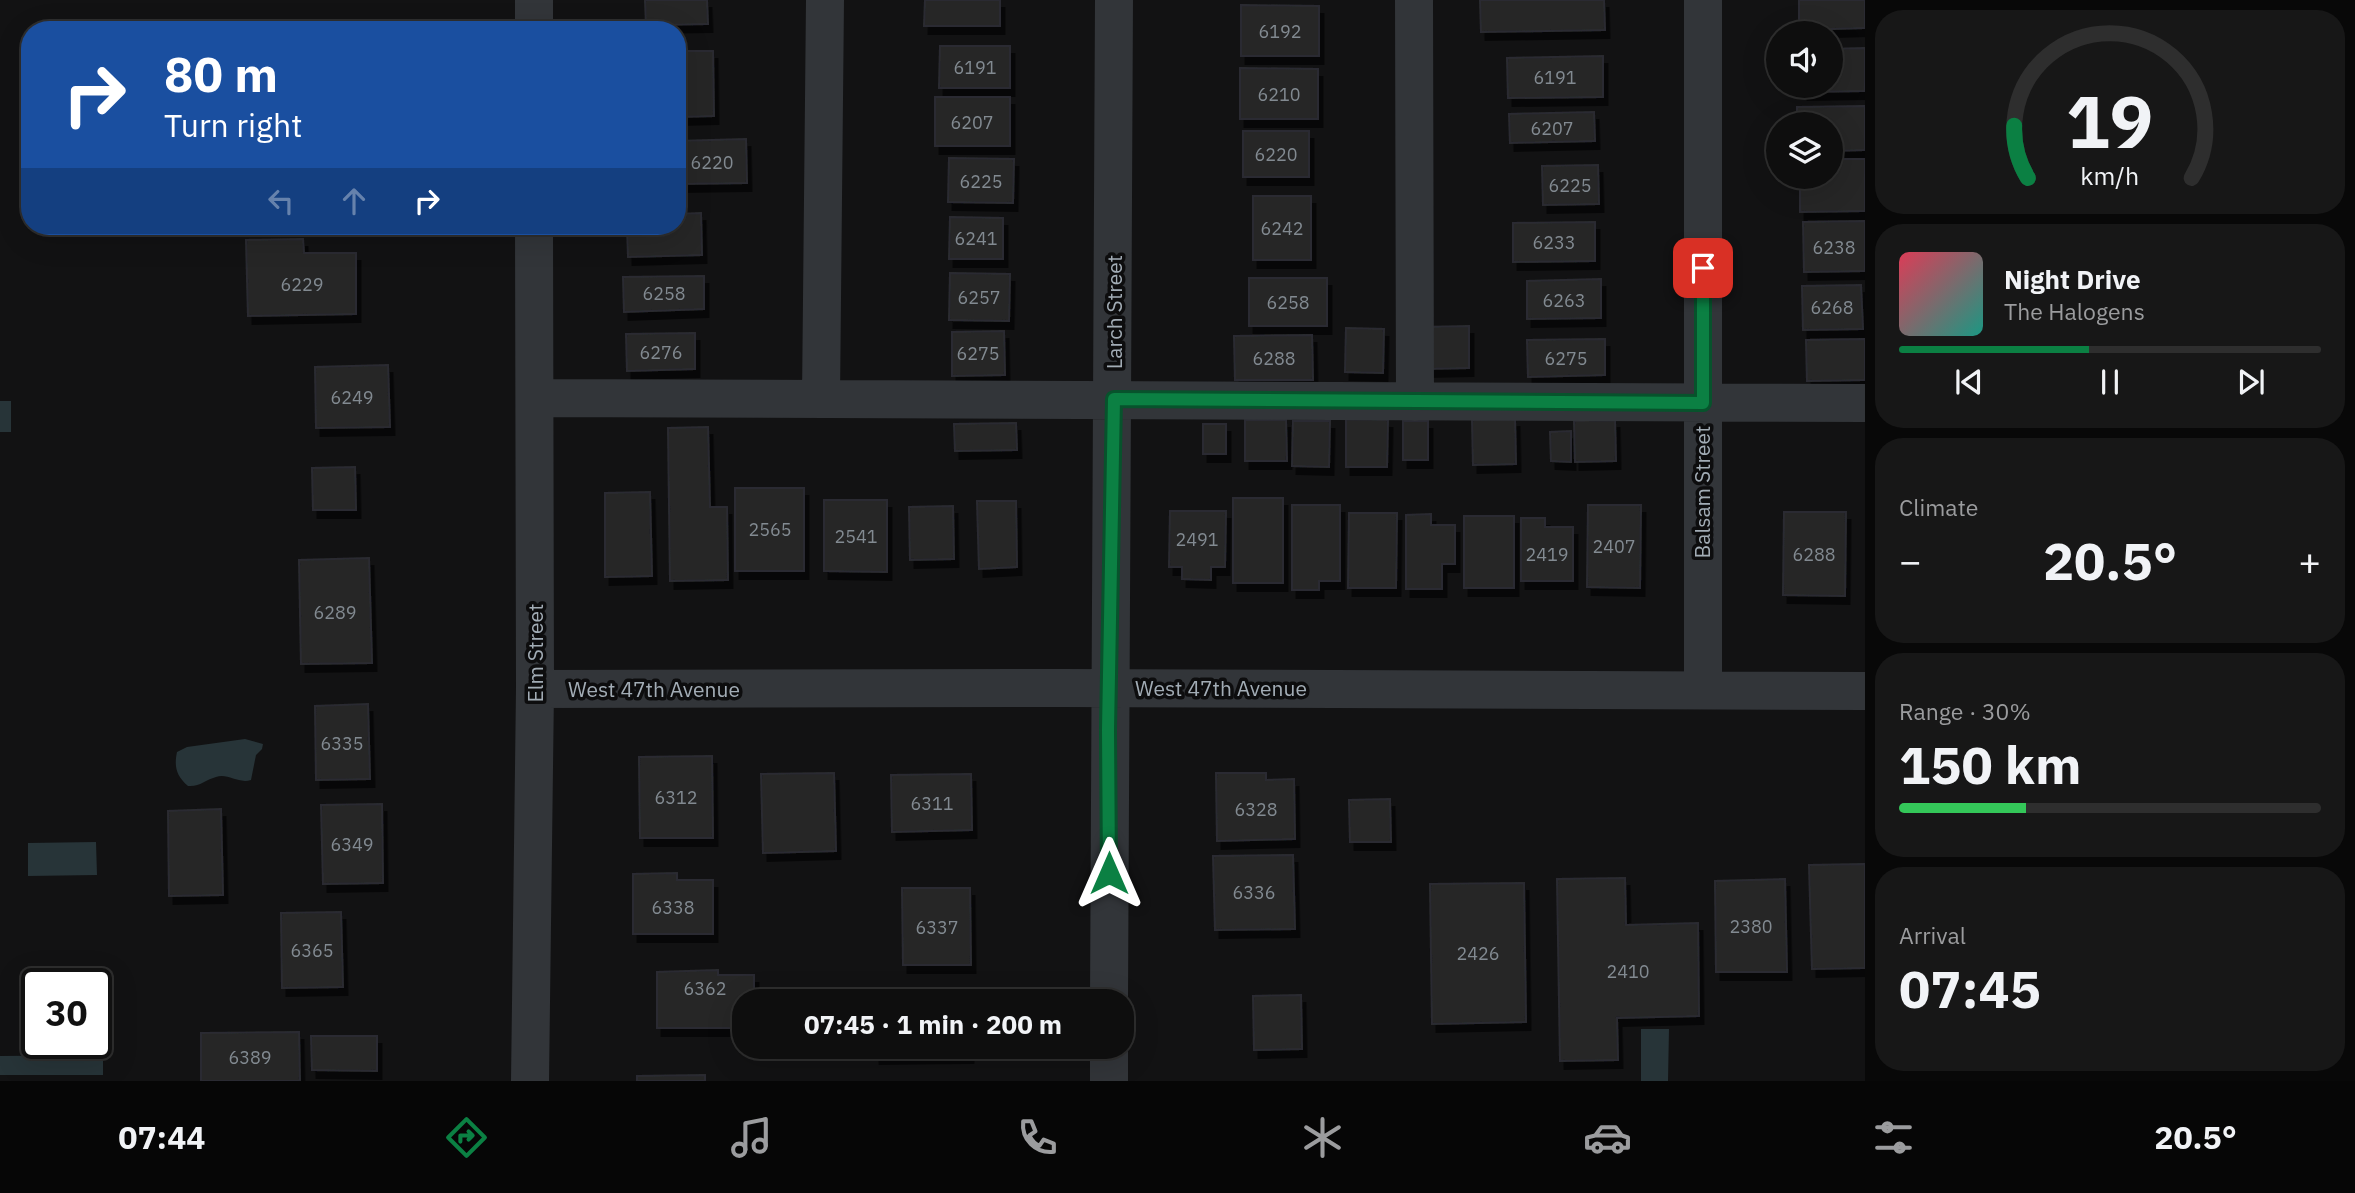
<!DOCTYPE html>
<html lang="en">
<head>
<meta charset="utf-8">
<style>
	body { margin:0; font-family:"IBM Plex Sans",sans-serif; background:#171717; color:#f1f3f6; height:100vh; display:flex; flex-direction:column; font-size:26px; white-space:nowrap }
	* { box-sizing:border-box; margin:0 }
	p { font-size:23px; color:#9b9c9e }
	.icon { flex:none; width:38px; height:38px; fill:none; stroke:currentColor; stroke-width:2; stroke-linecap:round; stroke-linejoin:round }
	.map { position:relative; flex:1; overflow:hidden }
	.sheet { display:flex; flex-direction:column; gap:10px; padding:10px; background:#080808; width:490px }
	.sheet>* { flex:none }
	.banner { position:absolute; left:21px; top:21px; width:665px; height:214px; border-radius:28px; box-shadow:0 7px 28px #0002,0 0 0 2px #2e2e2e; background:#1a4fa0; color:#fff; overflow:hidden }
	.tools { position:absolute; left:1766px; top:21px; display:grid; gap:14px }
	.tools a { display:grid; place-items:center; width:77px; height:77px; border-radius:50%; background:#0e0e0e; box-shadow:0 7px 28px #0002,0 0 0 2px #2e2e2e; font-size:35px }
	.speed { position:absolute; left:21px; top:968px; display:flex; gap:14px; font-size:35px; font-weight:700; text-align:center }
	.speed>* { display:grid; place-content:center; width:91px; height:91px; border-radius:50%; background:#0e0e0e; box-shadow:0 7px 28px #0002,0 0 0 2px #2e2e2e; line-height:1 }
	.speed .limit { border:4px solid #111; border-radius:10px; background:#fff; color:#111 }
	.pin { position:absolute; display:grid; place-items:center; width:60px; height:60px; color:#fff; margin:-30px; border-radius:14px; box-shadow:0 4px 10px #0006 }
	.me { position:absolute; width:77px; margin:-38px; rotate:0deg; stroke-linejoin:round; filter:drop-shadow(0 0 5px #0008) }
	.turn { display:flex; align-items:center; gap:24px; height:147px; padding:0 28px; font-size:32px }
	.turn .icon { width:91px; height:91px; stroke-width:2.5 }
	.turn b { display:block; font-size:49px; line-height:60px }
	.lanes { display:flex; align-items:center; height:66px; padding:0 28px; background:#0003; justify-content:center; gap:35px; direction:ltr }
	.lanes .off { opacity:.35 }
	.big { font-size:52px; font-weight:800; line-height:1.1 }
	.sheet .tile { flex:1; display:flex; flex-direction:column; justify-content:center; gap:10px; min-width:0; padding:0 24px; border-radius:28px; background:#171717 }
	.sheet .dial { align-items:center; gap:0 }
	.dial svg { height:182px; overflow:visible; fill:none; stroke:#2e2e2e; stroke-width:7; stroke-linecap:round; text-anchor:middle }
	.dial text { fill:#f1f3f6; stroke:none }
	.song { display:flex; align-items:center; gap:21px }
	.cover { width:84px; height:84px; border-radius:10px; background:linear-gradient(135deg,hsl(350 70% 55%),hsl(170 70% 35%)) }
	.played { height:7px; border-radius:4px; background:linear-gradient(90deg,#0b8043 45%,#2e2e2e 45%) }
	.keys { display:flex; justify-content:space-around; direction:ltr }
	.heat { display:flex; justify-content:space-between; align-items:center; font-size:38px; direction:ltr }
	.charge { height:10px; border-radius:5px; background:linear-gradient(90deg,#34c759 30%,#2e2e2e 0) }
	.trip { position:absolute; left:732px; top:989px; width:402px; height:70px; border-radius:28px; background:#0e0e0e; box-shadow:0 7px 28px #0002,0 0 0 2px #2e2e2e; font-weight:800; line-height:70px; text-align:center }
	.tab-bar { display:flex; height:112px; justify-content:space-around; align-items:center; background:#060606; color:#9b9c9e }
	.tab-bar .icon { width:49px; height:49px }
	.tab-bar .active { color:#0b8043 }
	.tab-bar b { font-size:32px; color:#f1f3f6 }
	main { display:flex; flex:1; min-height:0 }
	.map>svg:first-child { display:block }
</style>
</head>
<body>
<main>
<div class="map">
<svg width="1865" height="1081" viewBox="0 0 1865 1081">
	<defs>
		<filter id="shadow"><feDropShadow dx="4.5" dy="8" stdDeviation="0" flood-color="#0009"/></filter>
	</defs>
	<rect width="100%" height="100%" fill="#121213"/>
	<path fill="#273438" d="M 0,401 L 11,401 L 11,432 L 0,432 Z
		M 245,739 L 263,744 L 262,749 L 256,755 L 251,780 C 238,784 228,773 216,777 C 205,780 200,787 188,786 C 176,776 174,766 177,752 L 187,747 Z
		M 96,842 L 97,875 L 28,876 L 28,843 Z
		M 1641,1029 L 1669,1029 L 1668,1081 L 1641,1081 Z
		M 103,1055 L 103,1075 L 0,1075 L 0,1056 Z"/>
	<path fill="#252527" stroke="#2b2c30" stroke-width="2" filter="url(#shadow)" d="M 645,0 L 707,0 L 708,24 L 646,25 Z
		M 925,0 L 1000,0 L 1000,26 L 924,26 Z
		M 1480,0 L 1604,0 L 1605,30 L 1481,32 Z
		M 1799,0 L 1865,0 L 1865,28 L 1799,30 Z
		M 1241,5 L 1319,6 L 1319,56 L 1241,56 Z
		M 940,46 L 1010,46 L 1010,88 L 939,88 Z
		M 1865,48 L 1865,91 L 1803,92 L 1803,86 L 1830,86 L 1830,49 Z
		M 677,51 L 713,51 L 714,116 L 677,117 Z
		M 1603,56 L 1603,97 L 1508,98 L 1507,58 Z
		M 1240,68 L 1318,69 L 1318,119 L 1240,119 Z
		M 935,97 L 1010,97 L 1010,146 L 935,146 Z
		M 1865,106 L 1865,150 L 1830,151 L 1830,124 L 1797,124 L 1797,107 Z
		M 1594,112 L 1595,141 L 1510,143 L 1509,114 Z
		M 1243,131 L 1309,131 L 1309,177 L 1243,177 Z
		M 746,139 L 747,183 L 677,184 L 677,141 Z
		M 949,158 L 1014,159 L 1013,203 L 948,202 Z
		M 1830,159 L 1865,159 L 1865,211 L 1800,212 L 1800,177 L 1830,177 Z
		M 1598,165 L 1599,204 L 1543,205 L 1542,166 Z
		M 1253,196 L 1311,196 L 1311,260 L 1253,260 Z
		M 701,213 L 702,255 L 628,257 L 627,226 L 677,226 L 677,214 Z
		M 950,217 L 1003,218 L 1003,259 L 949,259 Z
		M 1865,221 L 1865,271 L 1804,272 L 1803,222 Z
		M 1595,222 L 1595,261 L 1513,262 L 1513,223 Z
		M 303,239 L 304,253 L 356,253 L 356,314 L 248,316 L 246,240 Z
		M 950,273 L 1010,274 L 1009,321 L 949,320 Z
		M 704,276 L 704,309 L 624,312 L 623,277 Z
		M 1249,278 L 1327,278 L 1327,326 L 1249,326 Z
		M 1601,279 L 1601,318 L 1527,319 L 1527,281 Z
		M 1861,285 L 1863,329 L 1803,330 L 1802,286 Z
		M 1469,326 L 1469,368 L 1424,369 L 1423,327 Z
		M 1346,328 L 1384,329 L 1383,373 L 1345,372 Z
		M 1004,331 L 1005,375 L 952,376 L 952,332 Z
		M 695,333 L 695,369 L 627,371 L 626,334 Z
		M 1312,335 L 1313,380 L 1235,380 L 1234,336 Z
		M 1605,339 L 1605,375 L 1528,377 L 1527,340 Z
		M 1865,339 L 1865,380 L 1807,381 L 1806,340 Z
		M 388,365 L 390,427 L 316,428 L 315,367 Z
		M 1346,419 L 1388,420 L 1387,467 L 1346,467 Z
		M 1515,419 L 1516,464 L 1473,465 L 1472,420 Z
		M 1245,420 L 1286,420 L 1287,461 L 1245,461 Z
		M 1615,420 L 1616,461 L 1575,462 L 1574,421 Z
		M 1293,421 L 1330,421 L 1329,467 L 1292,466 Z
		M 1403,421 L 1428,421 L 1428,460 L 1403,460 Z
		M 1016,423 L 1017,450 L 955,451 L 954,424 Z
		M 1203,424 L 1226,424 L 1226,454 L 1203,454 Z
		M 708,427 L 710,507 L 727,507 L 728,580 L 670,581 L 668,428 Z
		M 1571,431 L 1571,462 L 1551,461 L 1550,432 Z
		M 355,467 L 356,510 L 313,510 L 312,468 Z
		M 735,488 L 804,488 L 804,571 L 735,571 Z
		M 650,492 L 652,576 L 605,577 L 605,493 Z
		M 1233,498 L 1283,498 L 1283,583 L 1233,583 Z
		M 824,500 L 887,500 L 887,572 L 824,571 Z
		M 977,501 L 1016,501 L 1017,567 L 979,569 Z
		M 1292,505 L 1340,505 L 1340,581 L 1319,581 L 1319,590 L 1292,590 Z
		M 1588,505 L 1641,505 L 1640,588 L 1587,587 Z
		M 953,506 L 954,559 L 910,560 L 909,507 Z
		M 1170,511 L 1226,511 L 1225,567 L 1211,567 L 1211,580 L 1182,579 L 1182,567 L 1169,567 Z
		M 1784,512 L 1846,512 L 1845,596 L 1783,595 Z
		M 1349,513 L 1397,513 L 1396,588 L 1348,588 Z
		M 1431,514 L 1431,525 L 1455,525 L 1455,564 L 1442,564 L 1442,589 L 1406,589 L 1406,515 Z
		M 1464,516 L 1514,516 L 1514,588 L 1464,588 Z
		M 1521,518 L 1545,518 L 1545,527 L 1573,527 L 1573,581 L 1521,581 Z
		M 369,558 L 372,663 L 301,664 L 299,560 Z
		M 368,704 L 370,779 L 316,780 L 315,706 Z
		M 712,756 L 713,838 L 640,838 L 639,757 Z
		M 834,773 L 836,851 L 763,853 L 761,774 Z
		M 1216,773 L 1266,773 L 1266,780 L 1294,779 L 1295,839 L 1217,841 Z
		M 971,774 L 972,830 L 892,832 L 891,775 Z
		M 1390,799 L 1391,842 L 1350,842 L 1349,800 Z
		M 382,804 L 383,883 L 323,884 L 321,805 Z
		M 221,809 L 223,895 L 169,896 L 168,811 Z
		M 1293,855 L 1295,929 L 1215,930 L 1213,856 Z
		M 1865,864 L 1865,968 L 1812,969 L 1809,865 Z
		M 677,873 L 677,880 L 713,880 L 713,934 L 633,934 L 633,874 Z
		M 1625,878 L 1626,925 L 1698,923 L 1699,1016 L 1617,1018 L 1618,1060 L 1560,1061 L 1557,879 Z
		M 1785,879 L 1787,972 L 1716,972 L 1715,881 Z
		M 1524,883 L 1526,1022 L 1432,1024 L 1430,884 Z
		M 902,888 L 970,888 L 971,965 L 903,965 Z
		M 341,912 L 343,987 L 282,988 L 281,913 Z
		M 718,970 L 718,975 L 754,975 L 754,1001 L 744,1001 L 744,1028 L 657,1028 L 657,972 Z
		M 968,995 L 968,1001 L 906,1001 L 906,996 Z
		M 1301,995 L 1302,1049 L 1254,1050 L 1253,996 Z
		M 299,1032 L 300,1081 L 201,1081 L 201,1033 Z
		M 311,1036 L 377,1036 L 377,1071 L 312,1070 Z
		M 875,1046 L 969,1046 L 969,1055 L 875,1056 Z
		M 705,1075 L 705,1081 L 637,1081 L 637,1076 Z"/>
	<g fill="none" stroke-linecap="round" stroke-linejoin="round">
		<path stroke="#323539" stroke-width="38" d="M 534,0 L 534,30
			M 1414,0 L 1415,402
			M 535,398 L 1865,403
			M 821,398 L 825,0
			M 535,689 L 1060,688 L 1865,691
			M 1703,690 L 1703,0
			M 1109,1001 C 1109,667 1114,334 1114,0
			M 1109,1046 L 1109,1081
			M 530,1081 L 535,689 L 534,226"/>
	</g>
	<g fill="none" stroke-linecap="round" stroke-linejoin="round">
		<defs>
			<path id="route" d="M 1109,873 L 1108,730 L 1114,399 L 1703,403 L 1703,268"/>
		</defs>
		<use href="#route" stroke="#07532c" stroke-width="18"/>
		<use href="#route" stroke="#0b8043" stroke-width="12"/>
	</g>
	<g text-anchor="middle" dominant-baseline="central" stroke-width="7" stroke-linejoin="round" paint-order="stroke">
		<g font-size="18" fill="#828a91">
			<text x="1280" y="31">6192</text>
			<text x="975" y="67">6191</text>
			<text x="1555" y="77">6191</text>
			<text x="1279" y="94">6210</text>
			<text x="972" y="122">6207</text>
			<text x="1552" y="128">6207</text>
			<text x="1276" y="154">6220</text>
			<text x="712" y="162">6220</text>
			<text x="981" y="181">6225</text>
			<text x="1570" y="185">6225</text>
			<text x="1282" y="228">6242</text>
			<text x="976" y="238">6241</text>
			<text x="1554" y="242">6233</text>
			<text x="1834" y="247">6238</text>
			<text x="302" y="284">6229</text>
			<text x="664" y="293">6258</text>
			<text x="979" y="297">6257</text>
			<text x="1564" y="300">6263</text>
			<text x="1288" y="302">6258</text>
			<text x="1832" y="307">6268</text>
			<text x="661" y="352">6276</text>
			<text x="978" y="353">6275</text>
			<text x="1274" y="358">6288</text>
			<text x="1566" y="358">6275</text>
			<text x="352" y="397">6249</text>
			<text x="770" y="529">2565</text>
			<text x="856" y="536">2541</text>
			<text x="1197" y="539">2491</text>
			<text x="1614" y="546">2407</text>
			<text x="1547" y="554">2419</text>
			<text x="1814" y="554">6288</text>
			<text x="335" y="612">6289</text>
			<text x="342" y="743">6335</text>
			<text x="676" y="797">6312</text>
			<text x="932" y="803">6311</text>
			<text x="1256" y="809">6328</text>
			<text x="352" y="844">6349</text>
			<text x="1254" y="892">6336</text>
			<text x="673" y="907">6338</text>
			<text x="1751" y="926">2380</text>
			<text x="937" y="927">6337</text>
			<text x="312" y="950">6365</text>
			<text x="1478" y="953">2426</text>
			<text x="1628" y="971">2410</text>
			<text x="705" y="988">6362</text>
			<text x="250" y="1057">6389</text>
		</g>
		<g font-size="21" fill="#a2acb5" stroke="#0d0d0e">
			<text transform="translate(1114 312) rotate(-90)">Larch Street</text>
			<text transform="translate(1702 492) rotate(-90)">Balsam Street</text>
			<text transform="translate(535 653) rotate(-90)">Elm Street</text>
			<text x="1221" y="688">West 47th Avenue</text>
			<text x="654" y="689">West 47th Avenue</text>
		</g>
	</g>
</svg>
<div class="tools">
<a><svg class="icon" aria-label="sound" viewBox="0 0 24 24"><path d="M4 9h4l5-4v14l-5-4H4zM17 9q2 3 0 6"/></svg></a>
<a><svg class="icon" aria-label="layers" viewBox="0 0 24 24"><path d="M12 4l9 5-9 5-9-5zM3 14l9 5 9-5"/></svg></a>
</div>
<div class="speed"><div class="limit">30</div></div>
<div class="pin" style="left:1703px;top:268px;background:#d93025"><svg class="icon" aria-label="arrive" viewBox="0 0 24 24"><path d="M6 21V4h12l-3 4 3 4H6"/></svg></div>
<svg class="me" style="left:1109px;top:873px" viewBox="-20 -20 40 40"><path d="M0-17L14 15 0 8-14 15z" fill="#0b8043" stroke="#fff" stroke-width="4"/></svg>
<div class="trip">07:45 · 1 min · 200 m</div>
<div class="banner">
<div class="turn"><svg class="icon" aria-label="right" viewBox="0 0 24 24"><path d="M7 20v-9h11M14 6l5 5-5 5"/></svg><div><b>80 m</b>Turn right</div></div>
<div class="lanes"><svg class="icon off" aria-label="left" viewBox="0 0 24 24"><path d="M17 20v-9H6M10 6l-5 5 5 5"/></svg><svg class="icon off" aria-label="ahead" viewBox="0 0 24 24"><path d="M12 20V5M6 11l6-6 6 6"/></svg><svg class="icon" aria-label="right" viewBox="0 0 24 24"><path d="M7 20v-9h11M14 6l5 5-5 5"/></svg></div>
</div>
</div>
<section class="sheet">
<div class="tile dial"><svg viewBox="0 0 100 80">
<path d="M14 69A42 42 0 1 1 86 69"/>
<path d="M14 69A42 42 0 0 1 8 46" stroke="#0b8043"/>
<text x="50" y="56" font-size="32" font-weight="700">19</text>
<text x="50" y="72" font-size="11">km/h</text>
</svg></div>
<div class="tile">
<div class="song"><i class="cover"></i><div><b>Night Drive</b><p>The Halogens</p></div></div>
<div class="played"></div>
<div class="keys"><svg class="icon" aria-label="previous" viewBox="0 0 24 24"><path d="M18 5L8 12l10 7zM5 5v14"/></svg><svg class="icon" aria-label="pause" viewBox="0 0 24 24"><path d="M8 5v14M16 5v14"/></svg><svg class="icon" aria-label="next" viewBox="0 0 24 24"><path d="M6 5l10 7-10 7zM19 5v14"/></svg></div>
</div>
<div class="tile"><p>Climate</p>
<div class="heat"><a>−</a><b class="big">20.5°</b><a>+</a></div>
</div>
<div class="tile"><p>Range · 30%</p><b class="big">150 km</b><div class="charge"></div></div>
<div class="tile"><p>Arrival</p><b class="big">07:45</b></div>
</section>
</main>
<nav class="tab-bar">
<b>07:44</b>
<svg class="icon active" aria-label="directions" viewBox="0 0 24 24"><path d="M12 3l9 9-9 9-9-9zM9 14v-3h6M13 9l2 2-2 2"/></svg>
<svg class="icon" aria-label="music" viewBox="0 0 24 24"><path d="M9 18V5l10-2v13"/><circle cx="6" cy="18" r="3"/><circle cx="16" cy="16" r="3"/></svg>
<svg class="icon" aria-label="phone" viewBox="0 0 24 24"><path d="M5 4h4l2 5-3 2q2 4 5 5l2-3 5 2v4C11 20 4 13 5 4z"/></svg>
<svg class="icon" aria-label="climate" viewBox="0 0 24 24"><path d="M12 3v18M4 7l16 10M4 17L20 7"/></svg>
<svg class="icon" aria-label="car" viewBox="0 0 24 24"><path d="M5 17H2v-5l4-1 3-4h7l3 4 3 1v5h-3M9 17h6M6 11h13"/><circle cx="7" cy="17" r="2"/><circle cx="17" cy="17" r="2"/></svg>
<svg class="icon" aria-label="filters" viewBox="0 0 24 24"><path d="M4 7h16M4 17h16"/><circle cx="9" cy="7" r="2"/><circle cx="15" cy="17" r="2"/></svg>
<b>20.5°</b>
</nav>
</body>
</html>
